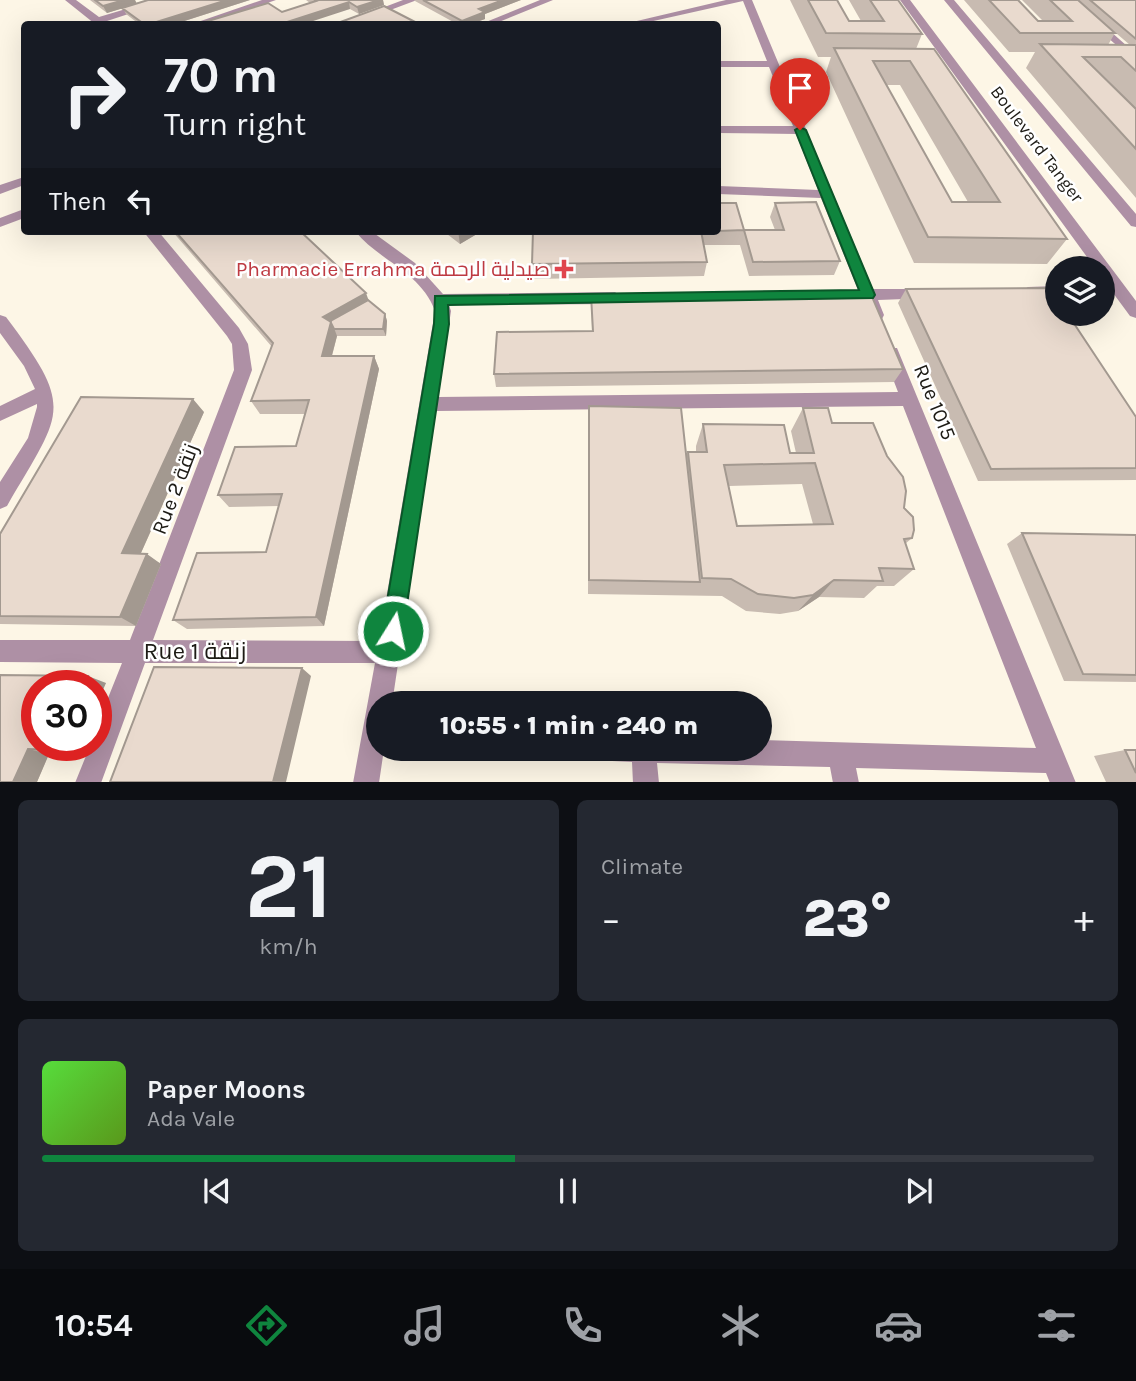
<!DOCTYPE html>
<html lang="en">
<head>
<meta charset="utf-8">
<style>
	body { margin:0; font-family:Karla,Cairo,sans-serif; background:#242831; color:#f1f3f6; height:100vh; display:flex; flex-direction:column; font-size:26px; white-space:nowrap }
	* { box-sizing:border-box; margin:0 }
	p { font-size:23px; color:#9ea1a6 }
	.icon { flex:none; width:38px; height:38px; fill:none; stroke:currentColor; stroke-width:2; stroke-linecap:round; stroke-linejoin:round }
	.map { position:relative; height:782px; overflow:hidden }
	.panel { display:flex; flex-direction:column; gap:18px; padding:18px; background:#0d0f14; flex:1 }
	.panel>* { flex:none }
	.guide { position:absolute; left:21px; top:21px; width:700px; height:214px; border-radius:7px; box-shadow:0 7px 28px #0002; background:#171b24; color:#f1f3f6; overflow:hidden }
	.controls { position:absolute; left:1045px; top:256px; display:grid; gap:14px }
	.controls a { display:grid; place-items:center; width:70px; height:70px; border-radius:50%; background:#171b24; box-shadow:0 7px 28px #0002; font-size:35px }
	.speed { position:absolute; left:21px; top:670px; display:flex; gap:14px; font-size:35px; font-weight:700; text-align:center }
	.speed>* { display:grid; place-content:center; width:91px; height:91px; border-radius:50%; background:#171b24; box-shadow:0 7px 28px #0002; line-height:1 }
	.speed .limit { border:10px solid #d22; background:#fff; color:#111 }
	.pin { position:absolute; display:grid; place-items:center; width:60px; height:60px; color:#fff; margin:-72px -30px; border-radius:50% 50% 50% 0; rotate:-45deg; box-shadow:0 0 7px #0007 }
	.pin .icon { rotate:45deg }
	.me { position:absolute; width:77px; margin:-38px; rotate:10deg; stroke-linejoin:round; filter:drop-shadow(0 0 5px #0008) }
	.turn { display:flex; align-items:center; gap:24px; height:147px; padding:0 28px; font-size:32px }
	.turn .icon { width:91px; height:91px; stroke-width:2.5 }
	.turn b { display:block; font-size:49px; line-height:60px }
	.then { display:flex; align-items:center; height:66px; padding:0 28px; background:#0003; gap:14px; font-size:26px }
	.big { font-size:52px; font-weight:800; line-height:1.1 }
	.panel .widget { flex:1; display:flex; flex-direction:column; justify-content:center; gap:10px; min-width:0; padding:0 24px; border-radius:10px; background:#242831 }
	.panel .dial { align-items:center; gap:0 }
	.dial b { font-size:91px; line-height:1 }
	.song { display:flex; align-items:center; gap:21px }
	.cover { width:84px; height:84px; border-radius:10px; background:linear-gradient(135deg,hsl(110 70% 55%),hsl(90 70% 35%)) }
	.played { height:7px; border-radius:4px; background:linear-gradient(90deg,#0f853e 45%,#363941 45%) }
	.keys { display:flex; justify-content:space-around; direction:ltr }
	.heat { display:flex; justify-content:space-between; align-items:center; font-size:38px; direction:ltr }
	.panel .tiles { flex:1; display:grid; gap:18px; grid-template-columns:1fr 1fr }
	.widget:last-child { grid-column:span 2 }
	.trip { position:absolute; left:366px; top:691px; width:406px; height:70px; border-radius:35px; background:#171b24; box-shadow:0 7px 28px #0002; font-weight:800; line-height:70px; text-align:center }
	.tab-bar { display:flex; height:112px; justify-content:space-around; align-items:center; background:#090b0e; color:#9ea1a6 }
	.tab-bar .icon { width:49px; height:49px }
	.tab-bar .active { color:#0f853e }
	.tab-bar b { font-size:32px; color:#f1f3f6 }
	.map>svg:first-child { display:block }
</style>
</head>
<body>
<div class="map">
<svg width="1136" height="783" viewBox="0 0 1136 783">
	<rect width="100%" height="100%" fill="#fdf6e6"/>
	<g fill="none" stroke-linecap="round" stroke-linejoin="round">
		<path fill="#ae90a5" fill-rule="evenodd" d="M 65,0 L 76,0 L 99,17 L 156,0 L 171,0 L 104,22 L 106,24 L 95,24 Z
			M 262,0 L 276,0 L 205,24 L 192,24 Z
			M 403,0 L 417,0 L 353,24 L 340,24 Z
			M 540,0 L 553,0 L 494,24 L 481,24 Z
			M 726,0 L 752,0 L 873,289 L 927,289 L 932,290 L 935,294 L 932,298 L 878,300 L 884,315 L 882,319 L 870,319 L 862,300 L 852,299 L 849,295 L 858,290 L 821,198 L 718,194 L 718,186 L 818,190 L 796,134 L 718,133 L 718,126 L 793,126 L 769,67 L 718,67 L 718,61 L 767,61 L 743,1 L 640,24 L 624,24 Z
			M 900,0 L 910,0 L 1136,301 L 1136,318 L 1130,316 L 1102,278 L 1102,268 L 1095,268 Z
			M 944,0 L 954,0 L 1136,214 L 1136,227 L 1131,226 Z
			M 1064,0 L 1075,0 L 1136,54 L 1136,62 Z
			M 24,177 L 24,185 L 0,194 L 0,185 Z
			M 24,209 L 24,218 L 0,227 L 0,218 Z
			M 143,231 L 158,231 L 239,328 L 248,344 L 252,370 L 153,640 L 379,641 L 435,311 C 421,272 379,261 355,231 L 371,231 L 415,263 L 443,294 L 615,292 L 623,298 L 615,304 L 449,305 L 451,311 L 438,397 L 898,392 L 883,353 L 885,348 L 897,348 L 1076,783 L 1050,783 L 1046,773 L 856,768 L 859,783 L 833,783 L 830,767 L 657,763 L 659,783 L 633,783 L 632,762 L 612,761 L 603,758 L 600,749 L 760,749 L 760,740 L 1036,748 L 903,406 L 436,411 L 392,704 L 378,704 L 378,749 L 384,749 L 379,783 L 353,783 L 375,663 L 145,663 L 101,783 L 75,783 L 90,746 L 96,746 L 96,728 L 122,663 L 0,662 L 0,640 L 130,640 L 234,370 L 232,344 L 227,336 Z
			M 1057,286 L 1057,296 L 1028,297 L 1020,292 L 1028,287 Z
			M 0,315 L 6,317 C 76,410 62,411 7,506 L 0,509 L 0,482 L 28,438 L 37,407 L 37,404 L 0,421 L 0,406 L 35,389 L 24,366 L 0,333 Z"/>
	</g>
	<path fill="#c8bbb1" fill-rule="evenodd" d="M 90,0 L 135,0 L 136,3 L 148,0 L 250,0 L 175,24 L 139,24 L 126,14 L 123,8 L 107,13 Z
		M 306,0 L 383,0 L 384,5 L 359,14 L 350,9 L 282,12 L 310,3 Z
		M 414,0 L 521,0 L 485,14 L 485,19 L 471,24 L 457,24 L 415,1 Z
		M 790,0 L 837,0 L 849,21 L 861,21 L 849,0 L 898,0 L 922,34 L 916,49 L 1067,239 L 1047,264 L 914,263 L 826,72 L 831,57 L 818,57 ZM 886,85 L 900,85 L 968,202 L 952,202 Z
		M 964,0 L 1018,0 L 1038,21 L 1043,21 L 1022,0 L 1136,0 L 1136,198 L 1026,68 L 1035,52 L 1009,52 ZM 1089,10 L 1130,45 L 1108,45 L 1115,33 Z
		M 775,203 L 840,261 L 834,275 L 749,276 L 740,245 L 704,245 L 707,262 L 704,276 L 533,279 L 532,264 L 533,231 L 775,230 L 770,217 Z
		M 172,231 L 300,231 L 368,300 L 385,314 L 387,321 L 386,336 L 337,336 L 332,356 L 374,356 L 379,369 L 324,626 L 187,629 L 173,620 L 266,552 L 279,506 L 229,507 L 218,495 L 296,446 L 305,414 L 260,414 L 251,401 L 272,347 Z
		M 443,231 L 482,231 L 460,244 Z
		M 906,289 L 1136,417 L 1136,480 L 978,481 L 898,303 Z
		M 591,295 L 903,369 L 894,382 L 496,387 L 494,374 L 592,331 Z
		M 589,406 L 686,457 L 688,452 L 696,452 L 696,446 L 703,424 L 790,453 L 796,453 L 791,431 L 803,408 L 832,423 L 904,508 L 912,538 L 905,544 L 914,569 L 894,586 L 877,586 L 864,598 L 819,597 L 798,611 L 780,614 L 746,611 L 722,596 L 588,594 ZM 802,484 L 813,524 L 737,526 L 729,486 Z
		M 204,412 L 141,553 L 161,564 L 136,626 L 0,624 L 0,534 Z
		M 1022,533 L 1136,535 L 1136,682 L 1064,681 L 1007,544 Z
		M 0,675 L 106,683 L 37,746 L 80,746 L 76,755 L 49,754 L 37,782 Z
		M 1125,750 L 1136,750 L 1136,782 L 1106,782 L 1094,756 Z"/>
	<path fill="#a39990" d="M 124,0 L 135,0 L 137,4 L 107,13 L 103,6 Z
		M 227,0 L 250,0 L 175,24 L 150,24 Z
		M 379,0 L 383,0 L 384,5 L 359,14 L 357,7 Z
		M 503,0 L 521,0 L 485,14 L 485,19 L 471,24 L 462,24 L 462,21 L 479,9 Z
		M 349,2 L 350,9 L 304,24 L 281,24 Z
		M 458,231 L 482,231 L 460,244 Z
		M 366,293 L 371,307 L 334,328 L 337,336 L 328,370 L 322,356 L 323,317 Z
		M 385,314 L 387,321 L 386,336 L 383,329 Z
		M 374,356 L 379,369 L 324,626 L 316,617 Z
		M 193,399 L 204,412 L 136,564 L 122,553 Z
		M 147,554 L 161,564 L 136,626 L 120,617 Z
		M 834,580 L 819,597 L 798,611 L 813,595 Z
		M 302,668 L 311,676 L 286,782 L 273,782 Z
		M 88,676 L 106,683 L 96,706 L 96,686 L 84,686 Z
		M 58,746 L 80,746 L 76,755 L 56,750 Z
		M 28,749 L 49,754 L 37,782 L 13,782 Z"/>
	<path fill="#e9dace" stroke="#a39990" stroke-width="2" fill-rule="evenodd" d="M 95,0 L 124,0 L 103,6 Z
		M 148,0 L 227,0 L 150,24 L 144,24 L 122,8 Z
		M 314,0 L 379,0 L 357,7 L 349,2 L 281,24 L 198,24 L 268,3 L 282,12 L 316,1 Z
		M 423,0 L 503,0 L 479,9 L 485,12 L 462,21 Z
		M 808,0 L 837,0 L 849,21 L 884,21 L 870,0 L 898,0 L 922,34 L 826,33 Z
		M 989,0 L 1018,0 L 1038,21 L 1072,21 L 1050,0 L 1078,0 L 1115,33 L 1020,33 Z
		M 1090,0 L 1136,0 L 1136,39 Z
		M 384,6 L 419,24 L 335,24 Z
		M 1040,44 L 1136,45 L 1136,71 L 1121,57 L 1083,57 L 1136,109 L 1136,149 Z
		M 834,48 L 934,49 L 1067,239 L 928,237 ZM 873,61 L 910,61 L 1000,202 L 952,202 Z
		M 816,202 L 840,261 L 753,262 L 744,230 L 718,231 L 718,203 L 736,203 L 744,230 L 784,230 L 775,203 Z
		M 175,231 L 300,231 L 366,293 L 323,317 L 331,322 L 322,356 L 374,356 L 316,617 L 173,620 L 197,553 L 266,552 L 282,494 L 218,495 L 235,447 L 296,446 L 309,400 L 251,401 L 273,343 Z
		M 533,231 L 701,231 L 707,262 L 532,264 Z
		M 1050,288 L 1057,299 L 1057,313 L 1067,313 L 1136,417 L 1136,468 L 991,469 L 906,289 Z
		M 870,292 L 903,369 L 494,374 L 497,332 L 593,331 L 591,295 Z
		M 368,300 L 385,314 L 383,329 L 334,329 L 330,321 Z
		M 81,397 L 193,399 L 122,553 L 147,554 L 120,617 L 0,616 L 0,534 Z
		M 589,406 L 681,408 L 700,582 L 589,580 Z
		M 803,408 L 828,408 L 832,423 L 873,423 L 887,456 L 903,477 L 906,491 L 904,508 L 913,517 L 914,530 L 912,538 L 904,539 L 914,569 L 879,568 L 883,581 L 834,580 L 813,595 L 794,598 L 758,594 L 731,579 L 702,578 L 688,452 L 707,452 L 703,424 L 784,425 L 790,453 L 814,453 ZM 815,463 L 833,524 L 737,526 L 724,465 Z
		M 1022,533 L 1136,535 L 1136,675 L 1083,674 Z
		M 154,667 L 302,668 L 273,782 L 110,782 Z
		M 0,675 L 88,676 L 84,686 L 37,686 L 37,746 L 58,746 L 56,750 L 28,749 L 13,782 L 0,782 Z
		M 1125,750 L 1136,750 L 1136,773 Z"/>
	<path fill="#0f853e" stroke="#0a5628" stroke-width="2" d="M 800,127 L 806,130 L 875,295 L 873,298 L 448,305 L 449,324 L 403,631 L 400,639 L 393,642 L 385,639 L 382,631 L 434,324 L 435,296 L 859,290 L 795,130 Z"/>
	<path fill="#e0444e" stroke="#fff" stroke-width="2.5" d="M560.5 258.5h7v7h7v7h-7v7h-7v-7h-7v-7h7z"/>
	<g text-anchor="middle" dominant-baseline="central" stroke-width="5" stroke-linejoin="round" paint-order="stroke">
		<g font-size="18" fill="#1d1b15" stroke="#fff">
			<text transform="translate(1037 144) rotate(53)">Boulevard Tanger</text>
		</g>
		<g font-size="21" fill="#be3a42" stroke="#fff" text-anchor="end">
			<text x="550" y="269">Pharmacie Errahma صيدلية الرحمة</text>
		</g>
		<g font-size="21" fill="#1d1b15" stroke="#fff">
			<text transform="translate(935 402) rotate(68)">Rue 1015</text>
			<text transform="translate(175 489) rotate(-69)">Rue 2 زنقة</text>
		</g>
		<g font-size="24" fill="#1d1b15" stroke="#fff">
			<text x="195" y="651">Rue 1 زنقة</text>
		</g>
	</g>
</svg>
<div class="controls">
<a><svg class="icon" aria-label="layers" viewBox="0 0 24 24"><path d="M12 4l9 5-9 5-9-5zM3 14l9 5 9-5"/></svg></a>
</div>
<div class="speed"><div class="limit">30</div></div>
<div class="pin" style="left:800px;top:130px;background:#d93025"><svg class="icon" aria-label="arrive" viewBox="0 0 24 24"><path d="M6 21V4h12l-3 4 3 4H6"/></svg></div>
<svg class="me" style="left:393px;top:631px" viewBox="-20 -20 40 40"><circle r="17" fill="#0f853e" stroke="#fff" stroke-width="3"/><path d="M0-11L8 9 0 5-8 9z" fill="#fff"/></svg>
<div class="trip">10:55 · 1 min · 240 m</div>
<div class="guide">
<div class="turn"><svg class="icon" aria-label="right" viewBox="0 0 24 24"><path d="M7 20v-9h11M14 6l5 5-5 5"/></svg><div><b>70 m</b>Turn right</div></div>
<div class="then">Then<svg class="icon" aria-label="left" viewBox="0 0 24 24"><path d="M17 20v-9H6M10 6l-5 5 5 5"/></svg></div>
</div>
</div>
<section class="panel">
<div class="tiles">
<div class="widget dial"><b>21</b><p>km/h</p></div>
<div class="widget"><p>Climate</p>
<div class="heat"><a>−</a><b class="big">23°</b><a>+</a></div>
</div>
<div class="widget">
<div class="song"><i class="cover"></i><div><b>Paper Moons</b><p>Ada Vale</p></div></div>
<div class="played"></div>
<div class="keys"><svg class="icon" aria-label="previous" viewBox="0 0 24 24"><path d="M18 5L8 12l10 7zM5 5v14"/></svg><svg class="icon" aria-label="pause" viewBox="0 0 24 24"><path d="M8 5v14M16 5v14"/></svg><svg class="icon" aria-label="next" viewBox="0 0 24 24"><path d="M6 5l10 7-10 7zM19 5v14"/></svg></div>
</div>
</div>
</section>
<nav class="tab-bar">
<b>10:54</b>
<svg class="icon active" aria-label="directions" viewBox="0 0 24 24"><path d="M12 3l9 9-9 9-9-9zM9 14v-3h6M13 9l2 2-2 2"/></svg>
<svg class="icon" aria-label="music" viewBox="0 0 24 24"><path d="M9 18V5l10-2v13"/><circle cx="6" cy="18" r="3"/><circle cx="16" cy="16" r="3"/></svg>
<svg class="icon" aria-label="phone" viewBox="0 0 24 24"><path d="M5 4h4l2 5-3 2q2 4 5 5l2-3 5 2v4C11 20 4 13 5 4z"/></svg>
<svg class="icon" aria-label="climate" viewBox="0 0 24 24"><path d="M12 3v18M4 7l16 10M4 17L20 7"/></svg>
<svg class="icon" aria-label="car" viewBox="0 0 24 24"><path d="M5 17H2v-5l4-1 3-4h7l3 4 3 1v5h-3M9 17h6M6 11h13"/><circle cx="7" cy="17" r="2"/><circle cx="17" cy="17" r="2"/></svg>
<svg class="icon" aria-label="filters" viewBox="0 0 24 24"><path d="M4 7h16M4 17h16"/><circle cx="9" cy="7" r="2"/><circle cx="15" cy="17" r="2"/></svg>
</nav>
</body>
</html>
